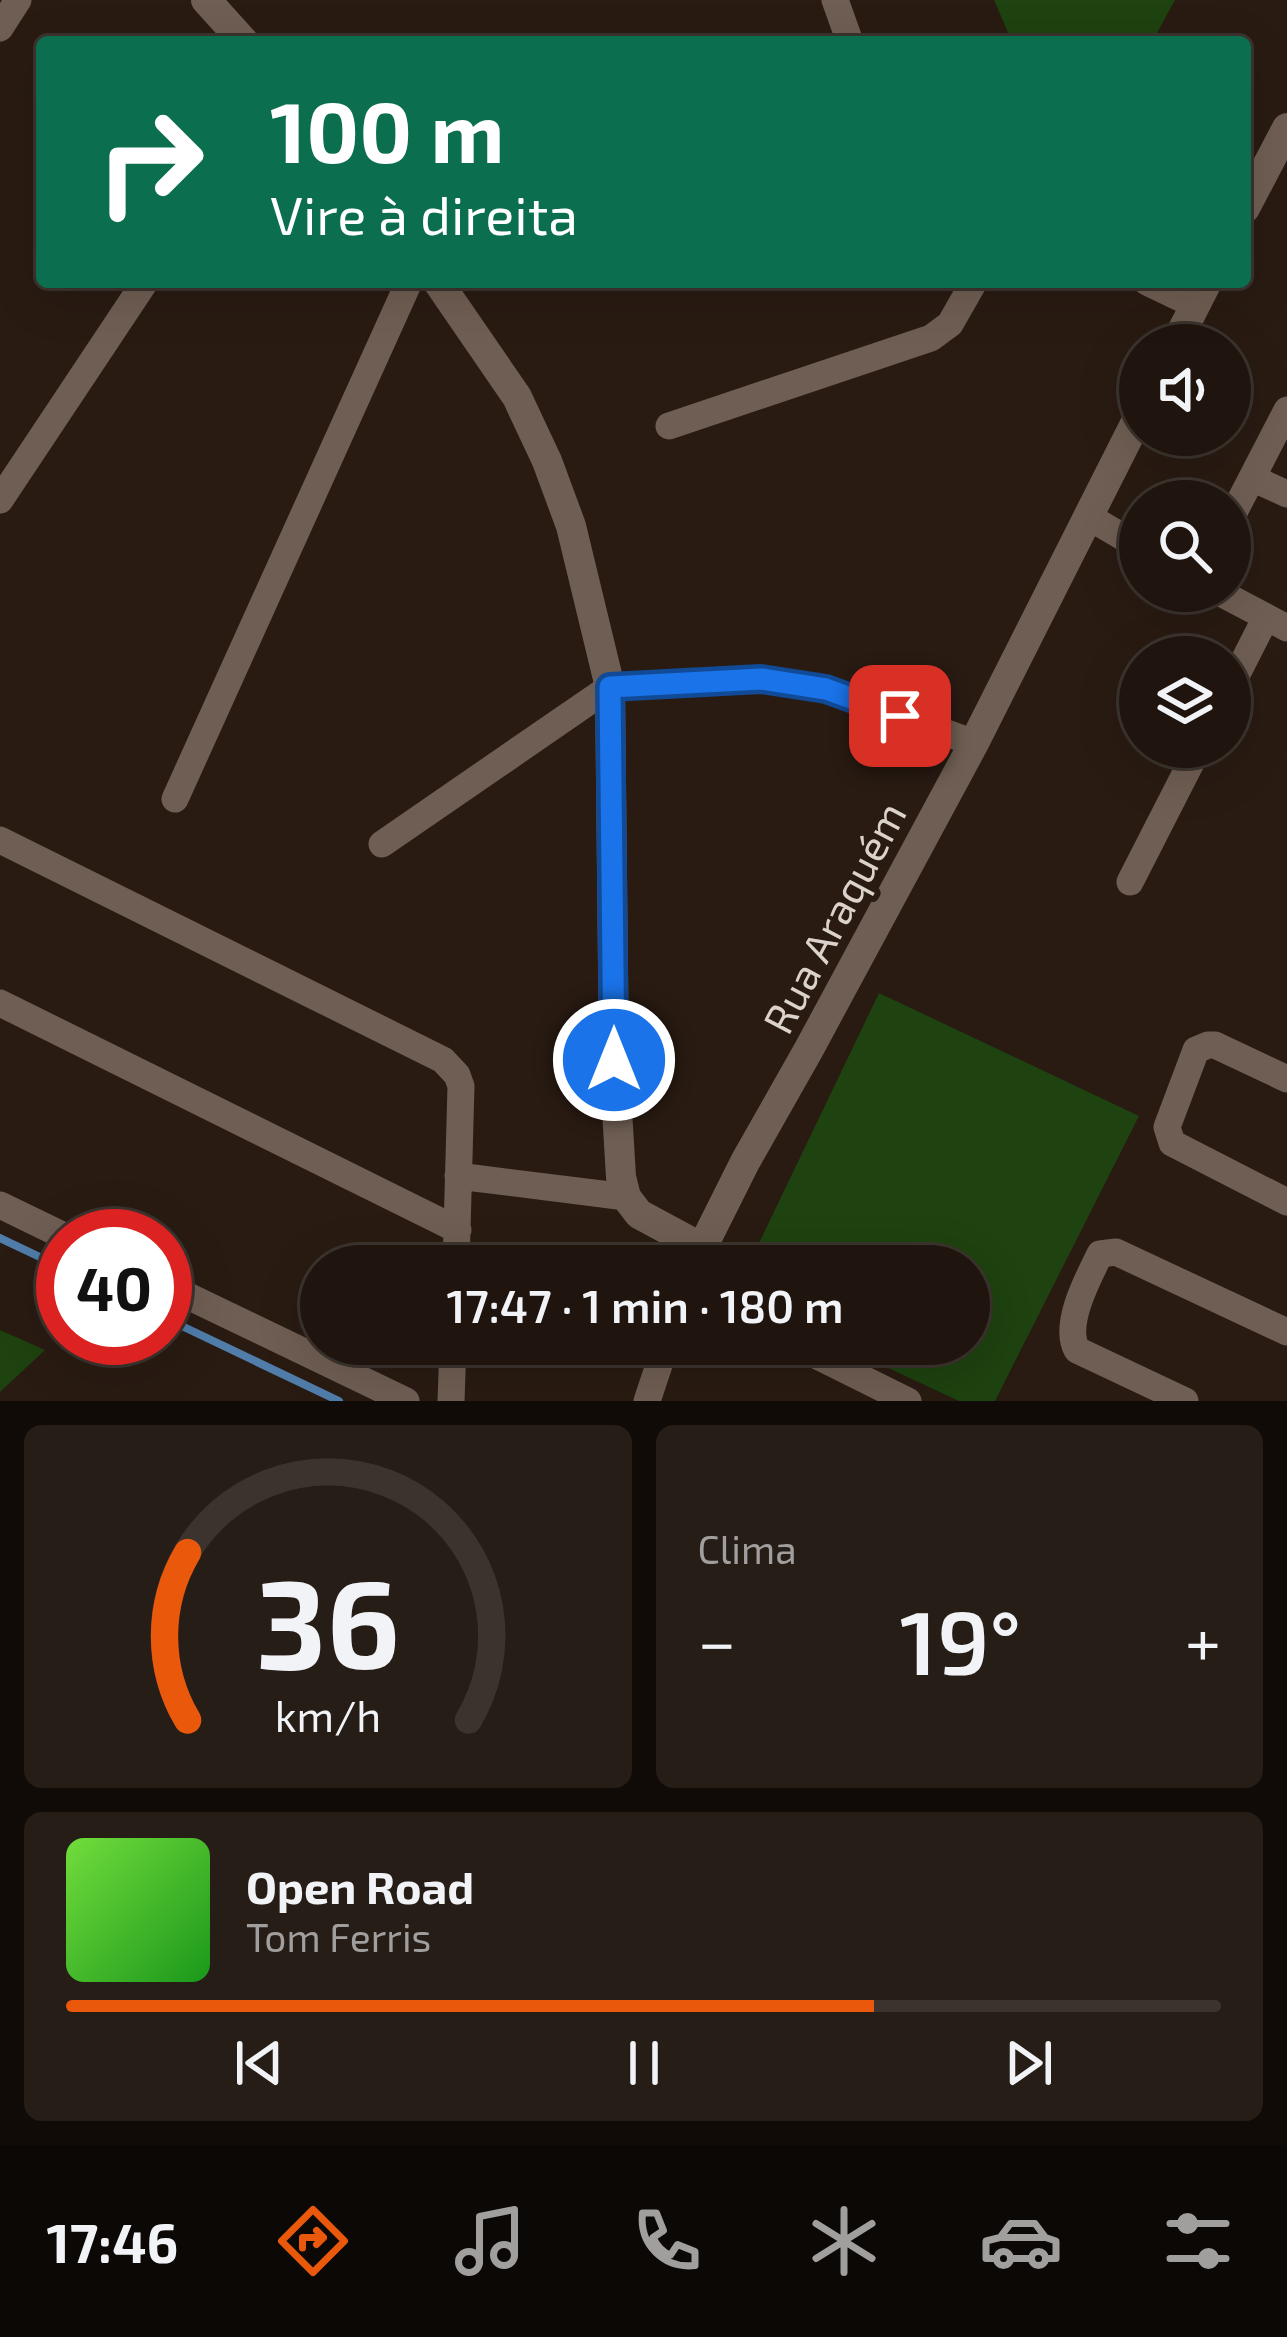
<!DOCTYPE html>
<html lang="pt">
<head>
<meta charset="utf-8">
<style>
	body { margin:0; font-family:"Exo 2",sans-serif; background:#271d17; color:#f1f3f6; height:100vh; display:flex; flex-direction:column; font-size:45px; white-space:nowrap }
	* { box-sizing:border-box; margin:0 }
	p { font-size:39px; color:#a19e9e }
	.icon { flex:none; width:66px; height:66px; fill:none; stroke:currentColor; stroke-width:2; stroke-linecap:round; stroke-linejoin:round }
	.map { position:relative; height:1401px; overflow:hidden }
	.details { display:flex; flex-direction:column; gap:24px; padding:24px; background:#110b08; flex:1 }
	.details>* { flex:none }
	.hud { position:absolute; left:36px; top:36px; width:1215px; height:252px; border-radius:12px; box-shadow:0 12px 48px #0002,0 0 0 3px #3c332e; background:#0b6e4f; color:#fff; overflow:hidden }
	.fabs { position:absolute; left:1119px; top:324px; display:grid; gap:24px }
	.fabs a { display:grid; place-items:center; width:132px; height:132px; border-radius:50%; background:#1f140e; box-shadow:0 12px 48px #0002,0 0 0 3px #3c332e; font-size:60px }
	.speed { position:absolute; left:36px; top:1209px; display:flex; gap:24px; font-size:60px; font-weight:700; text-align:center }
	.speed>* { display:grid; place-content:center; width:156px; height:156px; border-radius:50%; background:#1f140e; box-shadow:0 12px 48px #0002,0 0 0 3px #3c332e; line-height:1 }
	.speed .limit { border:18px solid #d22; background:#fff; color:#111 }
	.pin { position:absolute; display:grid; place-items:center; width:102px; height:102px; color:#fff; margin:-51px; border-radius:24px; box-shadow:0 6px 18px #0006 }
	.me { position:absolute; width:132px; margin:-66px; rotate:0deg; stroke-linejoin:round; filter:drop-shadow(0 0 9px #0008) }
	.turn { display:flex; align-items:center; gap:42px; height:252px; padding:0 36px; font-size:54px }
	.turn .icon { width:156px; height:156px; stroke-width:2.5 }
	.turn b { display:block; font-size:84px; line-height:102px }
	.big { font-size:90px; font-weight:600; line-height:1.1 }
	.details .widget { flex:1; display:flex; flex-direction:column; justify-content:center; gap:18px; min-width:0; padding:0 42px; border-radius:18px; background:#271d17 }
	.details .dial { align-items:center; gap:0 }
	.dial svg { height:312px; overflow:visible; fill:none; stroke:#3c332e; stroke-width:7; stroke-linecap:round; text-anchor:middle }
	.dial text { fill:#f1f3f6; stroke:none }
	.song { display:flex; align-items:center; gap:36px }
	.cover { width:144px; height:144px; border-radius:18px; background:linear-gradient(135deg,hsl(100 70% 55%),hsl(120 70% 35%)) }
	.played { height:12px; border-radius:6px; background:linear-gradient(90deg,#ea580c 70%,#3c332e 70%) }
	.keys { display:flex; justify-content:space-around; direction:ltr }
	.heat { display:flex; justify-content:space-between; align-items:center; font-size:66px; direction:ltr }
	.details .tiles { flex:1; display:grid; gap:24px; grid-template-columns:1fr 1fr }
	.widget:last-child { grid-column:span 2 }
	.trip { position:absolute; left:300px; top:1245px; width:690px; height:120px; border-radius:60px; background:#1f140e; box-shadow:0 12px 48px #0002,0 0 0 3px #3c332e; font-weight:600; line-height:120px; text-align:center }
	.menu { display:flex; height:192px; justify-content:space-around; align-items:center; background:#0c0806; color:#a19e9e }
	.menu .icon { width:84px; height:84px }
	.menu .on { color:#ea580c }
	.menu b { font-size:54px; color:#f1f3f6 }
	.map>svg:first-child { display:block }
</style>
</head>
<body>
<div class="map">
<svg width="1287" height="1401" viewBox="0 0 1287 1401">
	<rect width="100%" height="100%" fill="#291b12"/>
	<path fill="#1e4210" d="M 994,0 L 1175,0 L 1152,42 L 1012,42 Z
		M 879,993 L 1139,1116 L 995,1401 L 959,1401 L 837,1344 L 969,1344 L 969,1266 L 748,1266 Z
		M 0,1330 L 45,1350 L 0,1392 Z"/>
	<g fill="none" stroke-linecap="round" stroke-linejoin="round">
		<path stroke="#507daa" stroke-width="8" d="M 0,1238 L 63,1268
			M 165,1318 L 339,1401"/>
		<path stroke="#6f5e53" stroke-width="27" d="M 835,0 L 850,42
			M 0,28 L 18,0
			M 1147,282 L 1195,305
			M 669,426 L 931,338 L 950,324 L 974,282
			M 1252,478 L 1287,494
			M 0,500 L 145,282
			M 1089,517 L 1140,547
			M 1230,520 L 1287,410
			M 1217,591 L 1287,628
			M 1230,688 L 1266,617
			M 175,799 L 409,282
			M 0,840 L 443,1060 L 457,1075 L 461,1086 L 456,1266
			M 382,844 L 610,687 L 762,679 L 826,689 L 974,743
			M 1130,882 L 1199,747
			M 0,1003 L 458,1230
			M 1287,1079 L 1215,1045 L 1208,1045 L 1196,1050 L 1167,1127 L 1172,1143 L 1287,1202
			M 458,1176 L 626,1197
			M 0,1205 L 64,1236
			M 165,1285 L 406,1401
			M 793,1344 L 908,1401
			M 451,1401 L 453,1344
			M 647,1401 L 666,1344
			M 1185,1401 L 1077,1350 C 1063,1325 1087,1280 1100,1254 L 1116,1252 L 1287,1332"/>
		<path stroke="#6f5e53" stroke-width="30" d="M 206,0 L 244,42
			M 1245,208 L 1287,128
			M 438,282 L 517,397 L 547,461 L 571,526 L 610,687 L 614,1060 L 621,1177 L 626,1197 L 639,1214 L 702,1248 L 745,1162 L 809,1049 L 974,743 L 1140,414
			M 1175,345 L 1207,282"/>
	</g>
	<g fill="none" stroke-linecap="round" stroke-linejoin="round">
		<defs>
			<path id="route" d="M 614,1060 L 610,687 L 761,679 L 826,689 L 900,716"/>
		</defs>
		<use href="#route" stroke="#114b97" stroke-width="30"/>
		<use href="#route" stroke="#1a73e8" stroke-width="21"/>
	</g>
	<g text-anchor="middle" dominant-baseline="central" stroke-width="12" stroke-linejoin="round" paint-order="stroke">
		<g font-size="42" fill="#dcd2cc" stroke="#291b12">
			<text transform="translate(833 917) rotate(-62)">Rua Araquém</text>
		</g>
	</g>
</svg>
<div class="fabs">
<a><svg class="icon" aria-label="sound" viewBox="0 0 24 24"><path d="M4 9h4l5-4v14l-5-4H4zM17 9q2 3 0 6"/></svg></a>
<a><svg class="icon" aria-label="search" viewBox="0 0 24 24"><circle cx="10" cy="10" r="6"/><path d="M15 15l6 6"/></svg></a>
<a><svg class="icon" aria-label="layers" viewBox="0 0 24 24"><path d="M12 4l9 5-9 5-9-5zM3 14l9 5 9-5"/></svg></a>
</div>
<div class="speed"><div class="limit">40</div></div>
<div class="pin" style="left:900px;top:716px;background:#d93025"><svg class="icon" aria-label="arrive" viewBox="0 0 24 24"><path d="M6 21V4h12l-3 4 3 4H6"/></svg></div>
<svg class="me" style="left:614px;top:1060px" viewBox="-20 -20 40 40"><circle r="17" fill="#1a73e8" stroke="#fff" stroke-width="3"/><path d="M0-11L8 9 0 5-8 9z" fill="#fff"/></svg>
<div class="trip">17:47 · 1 min · 180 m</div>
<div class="hud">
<div class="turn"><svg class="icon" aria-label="right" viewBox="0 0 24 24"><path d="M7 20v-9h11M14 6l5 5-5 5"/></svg><div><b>100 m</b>Vire à direita</div></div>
</div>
</div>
<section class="details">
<div class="tiles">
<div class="widget dial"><svg viewBox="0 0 100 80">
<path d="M14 69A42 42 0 1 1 86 69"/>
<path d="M14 69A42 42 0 0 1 14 26" stroke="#ea580c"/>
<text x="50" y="56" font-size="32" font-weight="700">36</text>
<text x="50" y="72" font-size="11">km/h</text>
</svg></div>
<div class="widget"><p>Clima</p>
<div class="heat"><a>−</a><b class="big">19°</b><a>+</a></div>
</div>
<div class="widget">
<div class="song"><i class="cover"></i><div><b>Open Road</b><p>Tom Ferris</p></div></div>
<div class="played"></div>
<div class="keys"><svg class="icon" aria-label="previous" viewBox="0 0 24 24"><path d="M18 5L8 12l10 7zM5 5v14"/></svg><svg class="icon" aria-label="pause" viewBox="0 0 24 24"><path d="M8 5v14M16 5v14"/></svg><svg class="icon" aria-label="next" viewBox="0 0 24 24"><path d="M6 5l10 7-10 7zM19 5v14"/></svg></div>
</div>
</div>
</section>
<nav class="menu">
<b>17:46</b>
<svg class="icon on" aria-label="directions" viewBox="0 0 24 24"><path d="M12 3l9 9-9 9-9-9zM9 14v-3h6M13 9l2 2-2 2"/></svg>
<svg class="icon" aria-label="music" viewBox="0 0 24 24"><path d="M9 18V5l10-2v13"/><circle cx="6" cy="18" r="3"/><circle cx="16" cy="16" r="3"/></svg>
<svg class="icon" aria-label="phone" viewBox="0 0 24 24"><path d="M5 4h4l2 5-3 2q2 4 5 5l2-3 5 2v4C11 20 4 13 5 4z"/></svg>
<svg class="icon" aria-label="climate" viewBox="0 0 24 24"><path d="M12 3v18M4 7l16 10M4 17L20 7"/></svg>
<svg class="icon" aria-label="car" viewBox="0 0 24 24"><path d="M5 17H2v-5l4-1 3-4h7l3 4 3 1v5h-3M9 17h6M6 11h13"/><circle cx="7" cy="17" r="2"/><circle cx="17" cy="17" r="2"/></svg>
<svg class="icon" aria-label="filters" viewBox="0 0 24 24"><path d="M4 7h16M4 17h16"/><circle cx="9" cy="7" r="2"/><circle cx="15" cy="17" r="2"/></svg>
</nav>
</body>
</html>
